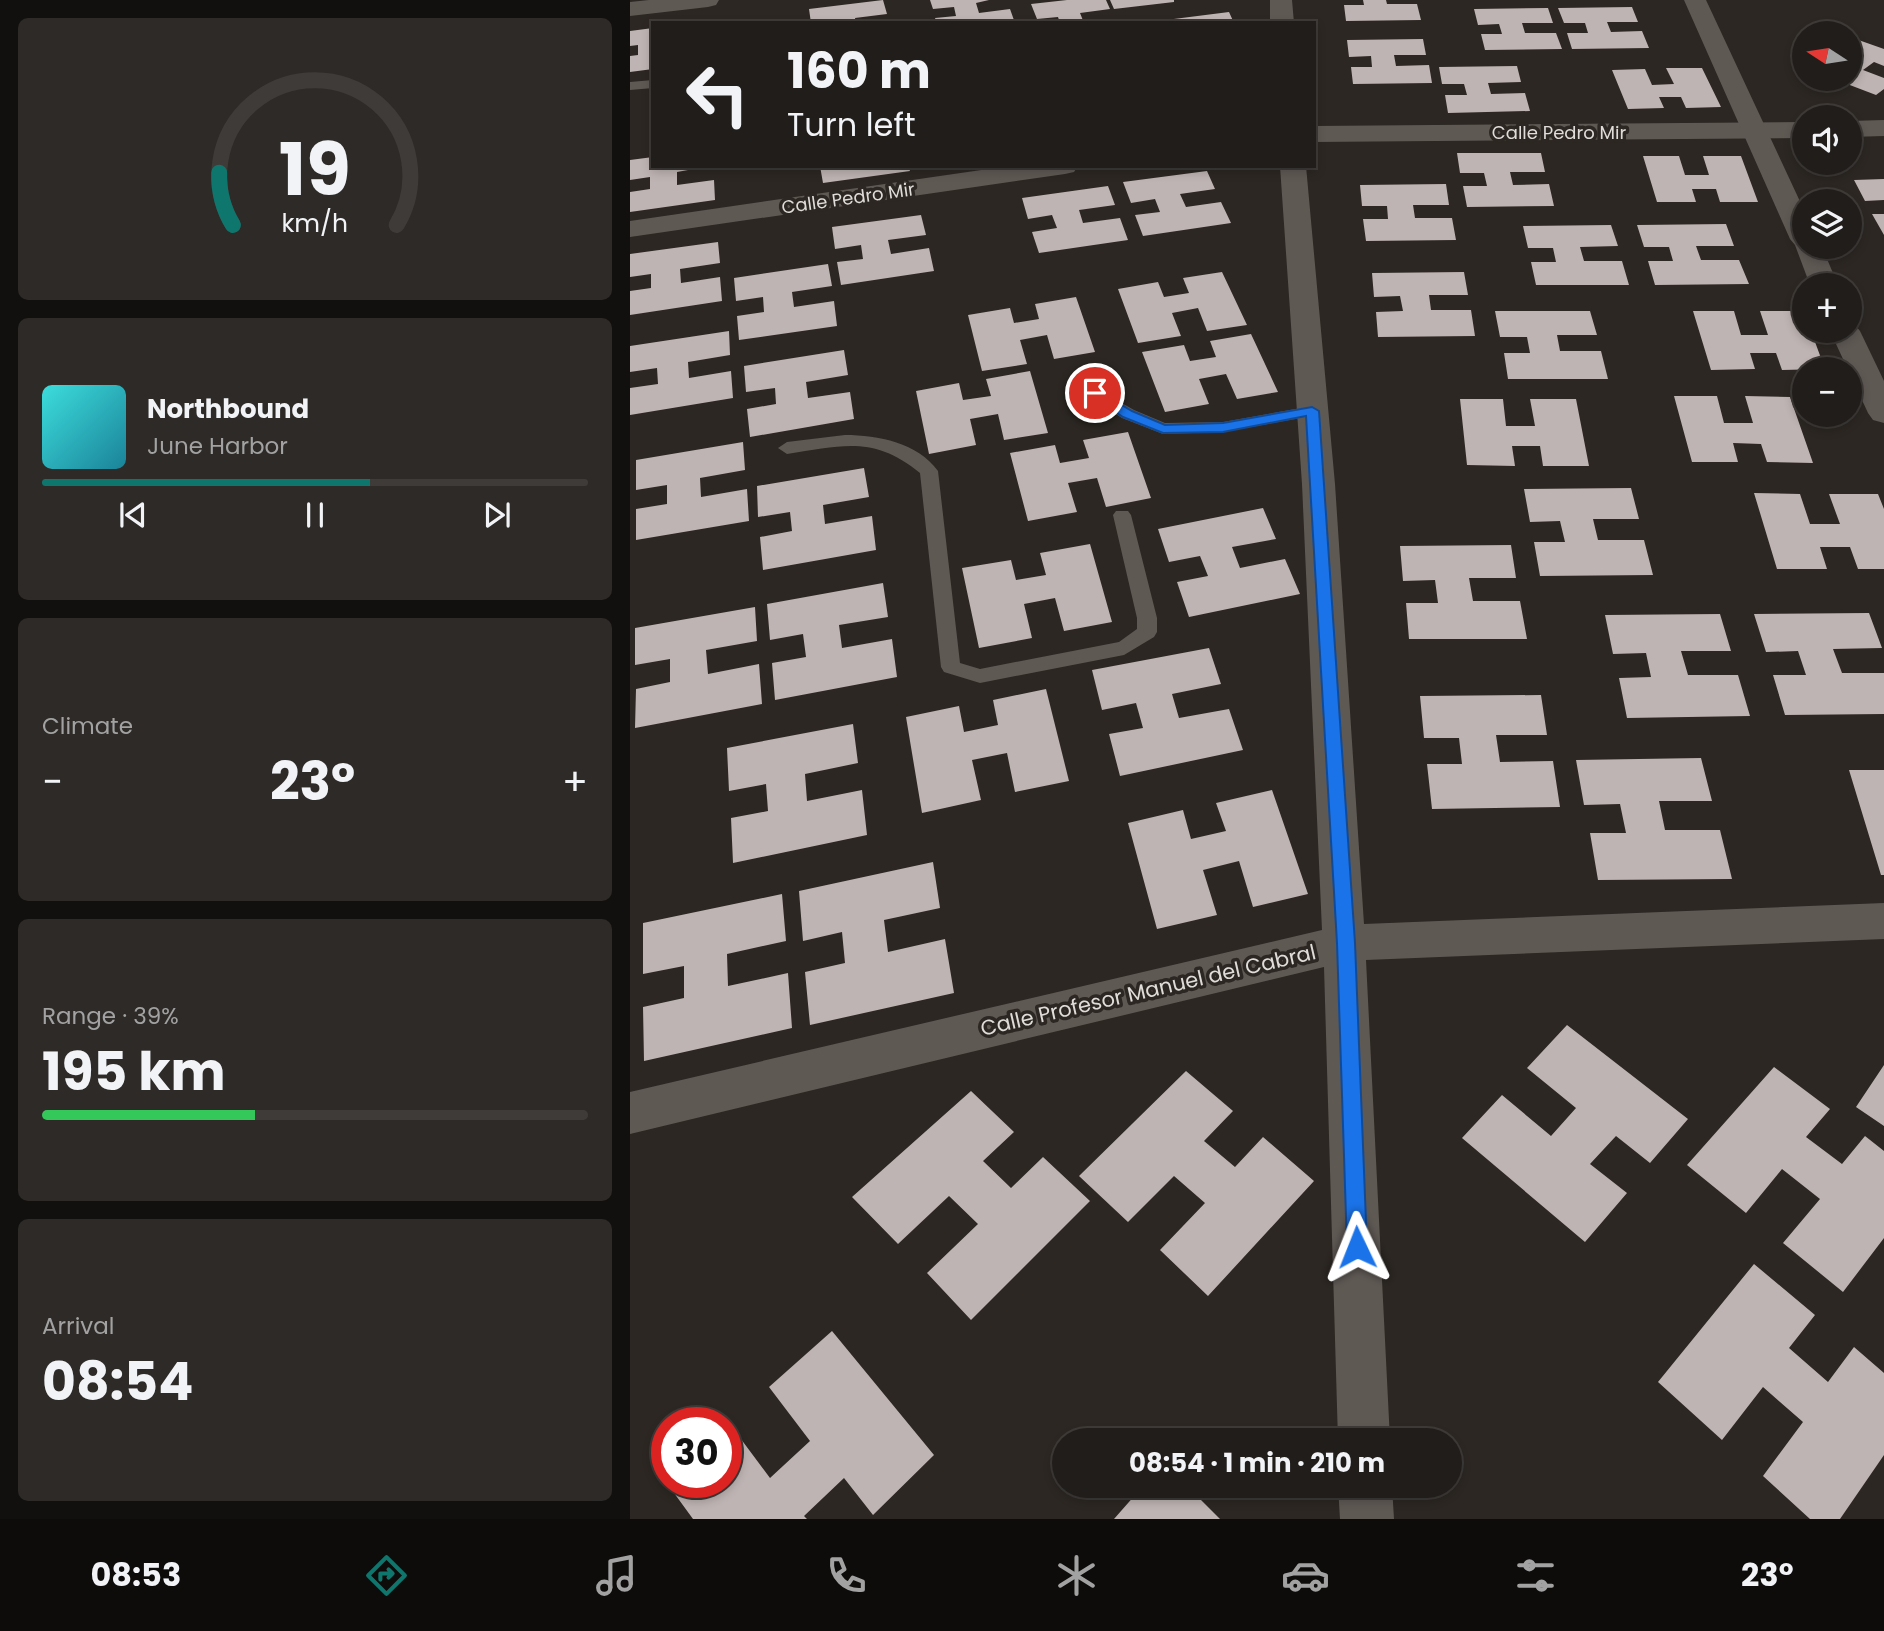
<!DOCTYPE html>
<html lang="en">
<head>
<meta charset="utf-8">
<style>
	body { margin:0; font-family:Poppins,sans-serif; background:#2d2a27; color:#f1f3f6; height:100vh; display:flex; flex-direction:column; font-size:26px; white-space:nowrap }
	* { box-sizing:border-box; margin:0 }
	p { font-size:23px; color:#a2a2a2 }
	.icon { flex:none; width:38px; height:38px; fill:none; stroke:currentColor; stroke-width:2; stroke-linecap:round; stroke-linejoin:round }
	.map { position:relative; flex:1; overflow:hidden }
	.details { display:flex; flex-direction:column; gap:18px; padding:18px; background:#12100e; width:630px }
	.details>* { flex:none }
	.guide { position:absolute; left:21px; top:21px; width:665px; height:147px; border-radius:0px; box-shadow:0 4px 10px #0003,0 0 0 2px #3e3b39; background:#211d1a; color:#f1f3f6; overflow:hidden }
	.needle { width:46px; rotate:282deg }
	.controls { position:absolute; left:1162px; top:21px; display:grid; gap:14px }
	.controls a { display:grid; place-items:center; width:70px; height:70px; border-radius:50%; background:#211d1a; box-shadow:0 4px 10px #0003,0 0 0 2px #3e3b39; font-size:35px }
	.speed { position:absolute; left:21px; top:1407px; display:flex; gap:14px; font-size:35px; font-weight:700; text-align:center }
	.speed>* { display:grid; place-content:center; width:91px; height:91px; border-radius:50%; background:#211d1a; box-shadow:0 4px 10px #0003,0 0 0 2px #3e3b39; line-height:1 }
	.speed .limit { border:10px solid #d22; background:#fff; color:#111 }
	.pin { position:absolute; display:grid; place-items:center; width:60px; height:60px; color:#fff; margin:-30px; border:4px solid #fff; border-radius:50%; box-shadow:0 2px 7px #0007 }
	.me { position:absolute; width:77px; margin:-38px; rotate:358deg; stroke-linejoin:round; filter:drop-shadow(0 0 5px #0008) }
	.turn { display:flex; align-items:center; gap:24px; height:147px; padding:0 21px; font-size:32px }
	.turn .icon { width:91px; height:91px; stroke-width:2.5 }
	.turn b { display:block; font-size:49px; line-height:60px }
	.big { font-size:52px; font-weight:700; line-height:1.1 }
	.details .widget { flex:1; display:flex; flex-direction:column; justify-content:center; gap:10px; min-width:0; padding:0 24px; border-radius:10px; background:#2d2a27 }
	.details .dial { align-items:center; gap:0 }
	.dial svg { height:182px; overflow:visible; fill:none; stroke:#3e3b39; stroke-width:7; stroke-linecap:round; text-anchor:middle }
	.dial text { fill:#f1f3f6; stroke:none }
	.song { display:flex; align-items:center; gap:21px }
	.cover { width:84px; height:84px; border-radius:10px; background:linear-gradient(135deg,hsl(180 70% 55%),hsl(190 70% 35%)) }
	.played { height:7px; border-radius:4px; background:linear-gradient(90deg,#0f766e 60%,#3e3b39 60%) }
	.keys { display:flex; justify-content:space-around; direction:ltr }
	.heat { display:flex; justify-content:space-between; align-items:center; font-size:38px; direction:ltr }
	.charge { height:10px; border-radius:5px; background:linear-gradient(90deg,#34c759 39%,#3e3b39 0) }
	.trip { position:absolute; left:422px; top:1428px; width:410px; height:70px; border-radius:35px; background:#211d1a; box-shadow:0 4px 10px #0003,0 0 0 2px #3e3b39; font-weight:700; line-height:70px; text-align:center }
	.tabs { display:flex; height:112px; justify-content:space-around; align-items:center; background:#0d0c0a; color:#a2a2a2 }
	.tabs .icon { width:49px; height:49px }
	.tabs .current { color:#0f766e }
	.tabs b { font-size:32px; color:#f1f3f6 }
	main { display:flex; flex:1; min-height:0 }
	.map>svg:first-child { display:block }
</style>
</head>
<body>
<main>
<section class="details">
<div class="widget dial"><svg viewBox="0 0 100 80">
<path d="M14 69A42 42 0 1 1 86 69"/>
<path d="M14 69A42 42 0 0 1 8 46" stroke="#0f766e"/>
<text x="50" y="56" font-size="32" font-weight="700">19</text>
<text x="50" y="72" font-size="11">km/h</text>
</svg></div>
<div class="widget">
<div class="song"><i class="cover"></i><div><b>Northbound</b><p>June Harbor</p></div></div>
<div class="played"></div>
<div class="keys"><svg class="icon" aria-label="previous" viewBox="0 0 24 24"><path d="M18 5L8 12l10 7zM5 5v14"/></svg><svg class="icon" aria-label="pause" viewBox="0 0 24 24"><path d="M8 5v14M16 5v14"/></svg><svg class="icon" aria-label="next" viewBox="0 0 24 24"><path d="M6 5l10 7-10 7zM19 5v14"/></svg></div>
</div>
<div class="widget"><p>Climate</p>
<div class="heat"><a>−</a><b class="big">23°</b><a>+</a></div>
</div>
<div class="widget"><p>Range · 39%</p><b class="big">195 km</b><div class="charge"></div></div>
<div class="widget"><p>Arrival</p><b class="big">08:54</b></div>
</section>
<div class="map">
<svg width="1254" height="1519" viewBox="0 0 1254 1519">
	<rect width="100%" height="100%" fill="#2c2722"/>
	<path fill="#beb4b3" d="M 253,0 L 257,14 L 225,18 L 226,23 L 181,23 L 179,9 Z
		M 300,0 L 359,0 L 346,3 L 349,13 L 380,9 L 385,23 L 307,23 L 305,18 L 326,16 L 324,7 L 303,9 Z
		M 437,0 L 476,0 L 480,9 L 450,13 L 454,23 L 430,23 L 428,17 L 407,19 L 401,4 Z
		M 480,0 L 544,0 L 544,2 L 484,9 Z
		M 733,0 L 756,0 L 757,4 L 787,4 L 791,20 L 716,21 L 714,5 L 734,5 Z
		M 1002,7 L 1008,22 L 977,22 L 981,32 L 1012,31 L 1019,48 L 942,49 L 937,33 L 958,33 L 955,23 L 934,23 L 928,8 Z
		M 918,8 L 923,23 L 892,23 L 895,33 L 926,33 L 932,49 L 855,50 L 851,34 L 872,34 L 869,24 L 848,25 L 844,9 Z
		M 599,12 L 604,23 L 529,23 L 528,21 Z
		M 23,28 L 23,69 L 0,72 L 0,56 L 8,55 L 8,45 L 0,46 L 0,31 Z
		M 1220,37 L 1254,49 L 1254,66 L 1244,62 L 1233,70 L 1254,78 L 1254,89 L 1246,95 L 1204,79 L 1220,79 Z
		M 793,39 L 796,55 L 764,55 L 766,66 L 799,65 L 802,83 L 723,84 L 721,67 L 742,67 L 741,56 L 719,57 L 717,40 Z
		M 887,66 L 891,82 L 858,83 L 861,94 L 895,93 L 900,111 L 818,113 L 815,95 L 837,95 L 834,84 L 812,84 L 809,67 Z
		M 1036,68 L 1072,68 L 1091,107 L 1056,108 L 1051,97 L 1029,97 L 1034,108 L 998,109 L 982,70 L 1015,69 L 1022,85 L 1044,84 Z
		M 827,153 L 911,153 L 915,172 L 880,172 L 883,185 L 919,184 L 924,206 L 837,207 L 833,186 L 857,186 L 854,173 L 830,173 Z
		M 1013,156 L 1049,156 L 1055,175 L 1079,175 L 1073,156 L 1111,156 L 1128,202 L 1090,202 L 1086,189 L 1062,189 L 1066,202 L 1027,202 Z
		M 23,157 L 23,166 L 80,166 L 47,172 L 47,185 L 84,180 L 85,200 L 0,212 L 0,192 L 20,189 L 20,177 L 0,180 L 0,160 Z
		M 190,166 L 278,166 L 280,171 L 193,183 Z
		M 577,171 L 585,189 L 550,194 L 556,207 L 591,202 L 601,223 L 513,236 L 505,215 L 530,212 L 525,199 L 501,203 L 493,182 Z
		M 1254,179 L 1254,200 L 1235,201 L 1224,180 Z
		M 816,184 L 819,205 L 783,205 L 785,218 L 822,218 L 826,240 L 736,241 L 733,219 L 758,219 L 757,206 L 732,206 L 730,185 Z
		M 478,186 L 485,205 L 449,210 L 453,223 L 490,218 L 498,240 L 409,253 L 402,232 L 427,228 L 422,215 L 398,219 L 392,198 Z
		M 1242,214 L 1254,214 L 1254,235 Z
		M 291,215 L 296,235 L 258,240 L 261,254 L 299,248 L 304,271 L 211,285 L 207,262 L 233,259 L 231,245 L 205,249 L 202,227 Z
		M 1096,224 L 1104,246 L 1066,246 L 1071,260 L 1109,260 L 1119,284 L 1025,285 L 1018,261 L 1043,261 L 1039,247 L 1014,247 L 1007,225 Z
		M 981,225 L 988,246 L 950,247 L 954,261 L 992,261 L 999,285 L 906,285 L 901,262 L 926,262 L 923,248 L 898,248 L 893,226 Z
		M 88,242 L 90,263 L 50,269 L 51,283 L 90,277 L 92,301 L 0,315 L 0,291 L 21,288 L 21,274 L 0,277 L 0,254 Z
		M 198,264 L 202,286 L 162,292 L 164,307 L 204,301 L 207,326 L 109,340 L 107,316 L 134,312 L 133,297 L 106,301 L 104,278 Z
		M 592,272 L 617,325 L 577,331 L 568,308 L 542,313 L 551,336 L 508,343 L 488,289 L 528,282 L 534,297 L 559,293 L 553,278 Z
		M 834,272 L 838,295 L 799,295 L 801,310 L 841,310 L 845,336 L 748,337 L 746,312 L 773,311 L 770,296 L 744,297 L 742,273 Z
		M 446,297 L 465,352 L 424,359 L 417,335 L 390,340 L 397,364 L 352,371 L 338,315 L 380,308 L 384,323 L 409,319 L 405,304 Z
		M 865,311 L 960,311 L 967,335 L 927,335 L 930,351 L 971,351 L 978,379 L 878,379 L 874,353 L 900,353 L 897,337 L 870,337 Z
		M 1063,311 L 1104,311 L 1111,335 L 1138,335 L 1130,311 L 1173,311 L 1174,331 L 1181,331 L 1195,369 L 1152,370 L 1146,353 L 1120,353 L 1125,369 L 1081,370 Z
		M 99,331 L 100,355 L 58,362 L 59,378 L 101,371 L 103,398 L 0,415 L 0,388 L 28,384 L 27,368 L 0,372 L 0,346 Z
		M 621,334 L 648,392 L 607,399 L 596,374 L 569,379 L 579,404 L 535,412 L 512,352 L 554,345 L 560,361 L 586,357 L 580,341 Z
		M 214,350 L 218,375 L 176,382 L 178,398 L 220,392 L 224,419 L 120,437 L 117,409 L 146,404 L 145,388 L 116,392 L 114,366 Z
		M 400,371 L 418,433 L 374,440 L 368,414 L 340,419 L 346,445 L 299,454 L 286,391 L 329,383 L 333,400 L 361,396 L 356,379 Z
		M 1044,396 L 1087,396 L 1094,423 L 1123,423 L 1115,396 L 1160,397 L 1183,463 L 1137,462 L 1131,444 L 1103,443 L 1108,462 L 1062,462 Z
		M 830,399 L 873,399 L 876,426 L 905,426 L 900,399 L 946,399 L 959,466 L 913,466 L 910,446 L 882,446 L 885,466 L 837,465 Z
		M 498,432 L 521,498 L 476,507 L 467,478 L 438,483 L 447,512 L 398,521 L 380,453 L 425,445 L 430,463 L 459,458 L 453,440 Z
		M 113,442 L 115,470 L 70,478 L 71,497 L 117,489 L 119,521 L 6,540 L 6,509 L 37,504 L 37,485 L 6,490 L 6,460 Z
		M 234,468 L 239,497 L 193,505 L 195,524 L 242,516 L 246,550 L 133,570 L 130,537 L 162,531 L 160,512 L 128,517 L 127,486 Z
		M 1001,488 L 1009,519 L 963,519 L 968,540 L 1014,540 L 1023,575 L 910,576 L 904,542 L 935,542 L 930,521 L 900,522 L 894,489 Z
		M 1124,493 L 1170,494 L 1180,524 L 1210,524 L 1199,494 L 1248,494 L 1254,509 L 1254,569 L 1228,569 L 1220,547 L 1190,547 L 1197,569 L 1147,569 Z
		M 633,508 L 646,539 L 602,547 L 610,568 L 655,559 L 670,594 L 559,617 L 547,582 L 578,576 L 570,556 L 539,562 L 528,529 Z
		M 460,544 L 482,622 L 434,631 L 425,598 L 394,604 L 402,638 L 349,648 L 332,568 L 381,560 L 386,580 L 416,575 L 410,553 Z
		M 881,545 L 886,578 L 839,578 L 843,601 L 890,601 L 897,639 L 779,639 L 776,603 L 808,603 L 805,580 L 773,581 L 770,546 Z
		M 253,583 L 258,617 L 209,625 L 212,648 L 262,639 L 267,677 L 145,700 L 142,663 L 176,657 L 173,634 L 140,640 L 137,604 Z
		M 125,607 L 127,641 L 76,650 L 78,674 L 129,664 L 132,704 L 5,728 L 6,689 L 40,682 L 40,659 L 5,665 L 5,628 Z
		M 1239,613 L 1252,648 L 1203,649 L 1212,673 L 1254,673 L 1254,714 L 1155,715 L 1143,675 L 1176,675 L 1168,651 L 1136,652 L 1124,614 Z
		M 1090,614 L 1101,651 L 1051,651 L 1058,675 L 1108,675 L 1120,716 L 997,718 L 989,678 L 1021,677 L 1016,653 L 983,654 L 975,615 Z
		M 579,648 L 591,684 L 542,694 L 549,718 L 599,709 L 613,750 L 490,776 L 479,734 L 513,728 L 506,703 L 472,710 L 462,670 Z
		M 416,689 L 439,781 L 385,792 L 377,753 L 342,760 L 351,800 L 292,813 L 276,717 L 329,706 L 334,732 L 368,725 L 363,700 Z
		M 911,695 L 917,735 L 866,735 L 870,762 L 923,761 L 930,807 L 802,809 L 797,764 L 832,764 L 829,738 L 794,738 L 790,696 Z
		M 223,724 L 228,763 L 175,774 L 177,801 L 232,790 L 237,835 L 103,863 L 101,818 L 138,811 L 136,784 L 99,791 L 97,748 Z
		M 1071,758 L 1082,801 L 1029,801 L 1035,830 L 1090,830 L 1102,879 L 968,880 L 960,833 L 996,833 L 990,804 L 954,805 L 946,760 Z
		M 1219,770 L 1254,770 L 1254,875 L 1251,875 Z
		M 642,790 L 678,894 L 623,907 L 609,861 L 573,870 L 587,915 L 527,929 L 498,823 L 553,810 L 561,839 L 596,831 L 586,803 Z
		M 303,862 L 310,908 L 254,920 L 258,952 L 315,939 L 324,993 L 180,1025 L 175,972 L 215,963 L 212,932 L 173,941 L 169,891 Z
		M 152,894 L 156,941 L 97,954 L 98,986 L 158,973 L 162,1028 L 14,1061 L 13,1007 L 54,998 L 54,966 L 13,974 L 13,923 Z
		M 937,1025 L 1058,1119 L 1020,1163 L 986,1136 L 960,1164 L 997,1193 L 955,1242 L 832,1138 L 872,1095 L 921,1136 L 946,1108 L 897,1068 Z
		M 1254,1065 L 1254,1126 L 1226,1107 Z
		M 1144,1067 L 1200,1109 L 1176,1137 L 1212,1164 L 1235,1136 L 1254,1151 L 1254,1238 L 1213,1292 L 1153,1243 L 1190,1199 L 1152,1169 L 1116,1213 L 1057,1165 Z
		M 556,1071 L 603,1111 L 574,1141 L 605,1167 L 633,1137 L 684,1181 L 578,1296 L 530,1250 L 575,1203 L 544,1176 L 498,1222 L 449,1176 Z
		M 341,1091 L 384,1132 L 353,1161 L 381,1188 L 413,1157 L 460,1201 L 341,1320 L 297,1273 L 348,1224 L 319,1196 L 268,1244 L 222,1197 Z
		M 1124,1264 L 1185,1315 L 1159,1348 L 1198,1382 L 1224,1347 L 1254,1373 L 1254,1455 L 1210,1519 L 1180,1519 L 1133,1476 L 1173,1422 L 1133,1387 L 1092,1440 L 1028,1382 Z
		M 202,1331 L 304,1455 L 243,1515 L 214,1478 L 174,1516 L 177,1519 L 63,1519 L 36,1482 L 96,1482 L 96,1426 L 99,1423 L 140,1478 L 180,1441 L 139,1387 Z
		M 513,1486 L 557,1486 L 590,1519 L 484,1519 Z"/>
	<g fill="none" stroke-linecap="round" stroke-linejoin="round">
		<path fill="#5f5954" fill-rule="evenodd" d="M 23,80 L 23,88 L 0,90 L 0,82 Z
			M 465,388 L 504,410 L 535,423 L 593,422 L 682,406 L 691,411 L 682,416 L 593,432 L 533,434 L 492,418 L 459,397 L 457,393 L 459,389 Z
			M 215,435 C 248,435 288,443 308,471 L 330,663 L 350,669 L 489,642 L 507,629 L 507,618 L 483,515 L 486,511 L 498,511 L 501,515 L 527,618 L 527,632 L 524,637 L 494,655 L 350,683 L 314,672 L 311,667 L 290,473 C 243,435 213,446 157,454 L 148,448 L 157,442 Z"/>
		<path fill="#5f5954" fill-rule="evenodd" d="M 19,0 L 89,0 L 86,5 L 78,7 L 0,16 L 0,2 Z
			M 640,0 L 662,0 L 664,23 L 640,23 Z
			M 1254,120 L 1254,136 L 1220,137 L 1220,121 Z
			M 1174,122 L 1174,138 L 684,142 L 684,126 Z
			M 379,166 L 448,166 L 444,172 L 435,174 L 0,237 L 0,221 Z
			M 650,166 L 676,166 L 705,484 L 734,924 L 1254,903 L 1254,939 L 736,960 L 760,1440 L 708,1440 L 694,967 L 0,1134 L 0,1092 L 692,930 L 672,484 Z
			M 708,1486 L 762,1486 L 764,1519 L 710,1519 Z"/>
		<path fill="#5f5954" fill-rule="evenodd" d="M 1054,0 L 1076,0 L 1174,210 L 1174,247 L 1192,247 L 1208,285 L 1180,285 L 1165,245 L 1160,239 Z
			M 1220,323 L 1225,325 L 1230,331 L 1254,381 L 1254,423 L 1243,420 L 1238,413 L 1200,331 L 1220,331 Z"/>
	</g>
	<path fill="#1a73e8" stroke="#114b97" stroke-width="2" d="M 465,389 L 502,411 L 535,425 L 593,423 L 682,407 L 689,411 L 725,943 L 737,1247 L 734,1254 L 727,1257 L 719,1254 L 717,1247 L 707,943 L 676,416 L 593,432 L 533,433 L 493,417 L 460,395 L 458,393 Z"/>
	<g text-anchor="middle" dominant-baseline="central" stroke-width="7" stroke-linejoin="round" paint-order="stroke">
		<g font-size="18" fill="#dfdcd9" stroke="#2c2722">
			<text x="929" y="132">Calle Pedro Mir</text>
			<text transform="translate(218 198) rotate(-8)">Calle Pedro Mir</text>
		</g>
		<g font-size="21" fill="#dfdcd9" stroke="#2c2722">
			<text transform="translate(518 990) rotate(-13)">Calle Profesor Manuel del Cabral</text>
		</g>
	</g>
</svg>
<div class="controls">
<a><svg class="needle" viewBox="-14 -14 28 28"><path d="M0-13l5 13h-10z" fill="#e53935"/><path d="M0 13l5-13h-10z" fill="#a2a2a2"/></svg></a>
<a><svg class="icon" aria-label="sound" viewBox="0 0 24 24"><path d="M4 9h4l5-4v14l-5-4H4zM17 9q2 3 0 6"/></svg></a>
<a><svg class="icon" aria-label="layers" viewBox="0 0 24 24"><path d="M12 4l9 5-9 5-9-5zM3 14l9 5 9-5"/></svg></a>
<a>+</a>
<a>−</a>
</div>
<div class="speed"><div class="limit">30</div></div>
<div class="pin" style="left:465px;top:393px;background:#d93025"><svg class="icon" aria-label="arrive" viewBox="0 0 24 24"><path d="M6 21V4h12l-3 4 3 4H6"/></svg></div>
<svg class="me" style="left:727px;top:1247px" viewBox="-20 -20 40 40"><path d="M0-17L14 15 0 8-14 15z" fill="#1a73e8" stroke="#fff" stroke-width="4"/></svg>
<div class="trip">08:54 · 1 min · 210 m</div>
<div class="guide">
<div class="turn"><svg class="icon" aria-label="left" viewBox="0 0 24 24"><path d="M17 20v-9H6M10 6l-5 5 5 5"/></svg><div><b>160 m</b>Turn left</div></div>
</div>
</div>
</main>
<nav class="tabs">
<b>08:53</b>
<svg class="icon current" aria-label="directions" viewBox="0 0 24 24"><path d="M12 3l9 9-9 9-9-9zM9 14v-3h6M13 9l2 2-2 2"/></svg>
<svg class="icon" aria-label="music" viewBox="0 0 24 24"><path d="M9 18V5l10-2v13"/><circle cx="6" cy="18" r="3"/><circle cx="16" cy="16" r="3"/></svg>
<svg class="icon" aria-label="phone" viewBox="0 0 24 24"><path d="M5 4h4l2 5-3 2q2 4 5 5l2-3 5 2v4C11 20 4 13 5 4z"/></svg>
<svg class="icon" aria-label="climate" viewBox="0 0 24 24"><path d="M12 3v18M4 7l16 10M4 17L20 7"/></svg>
<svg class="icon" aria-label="car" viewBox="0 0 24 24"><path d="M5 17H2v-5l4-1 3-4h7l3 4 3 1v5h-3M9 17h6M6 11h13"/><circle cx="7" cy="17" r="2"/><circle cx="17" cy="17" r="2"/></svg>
<svg class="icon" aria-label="filters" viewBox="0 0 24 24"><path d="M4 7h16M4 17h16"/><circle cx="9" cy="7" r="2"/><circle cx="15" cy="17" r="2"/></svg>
<b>23°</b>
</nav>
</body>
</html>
